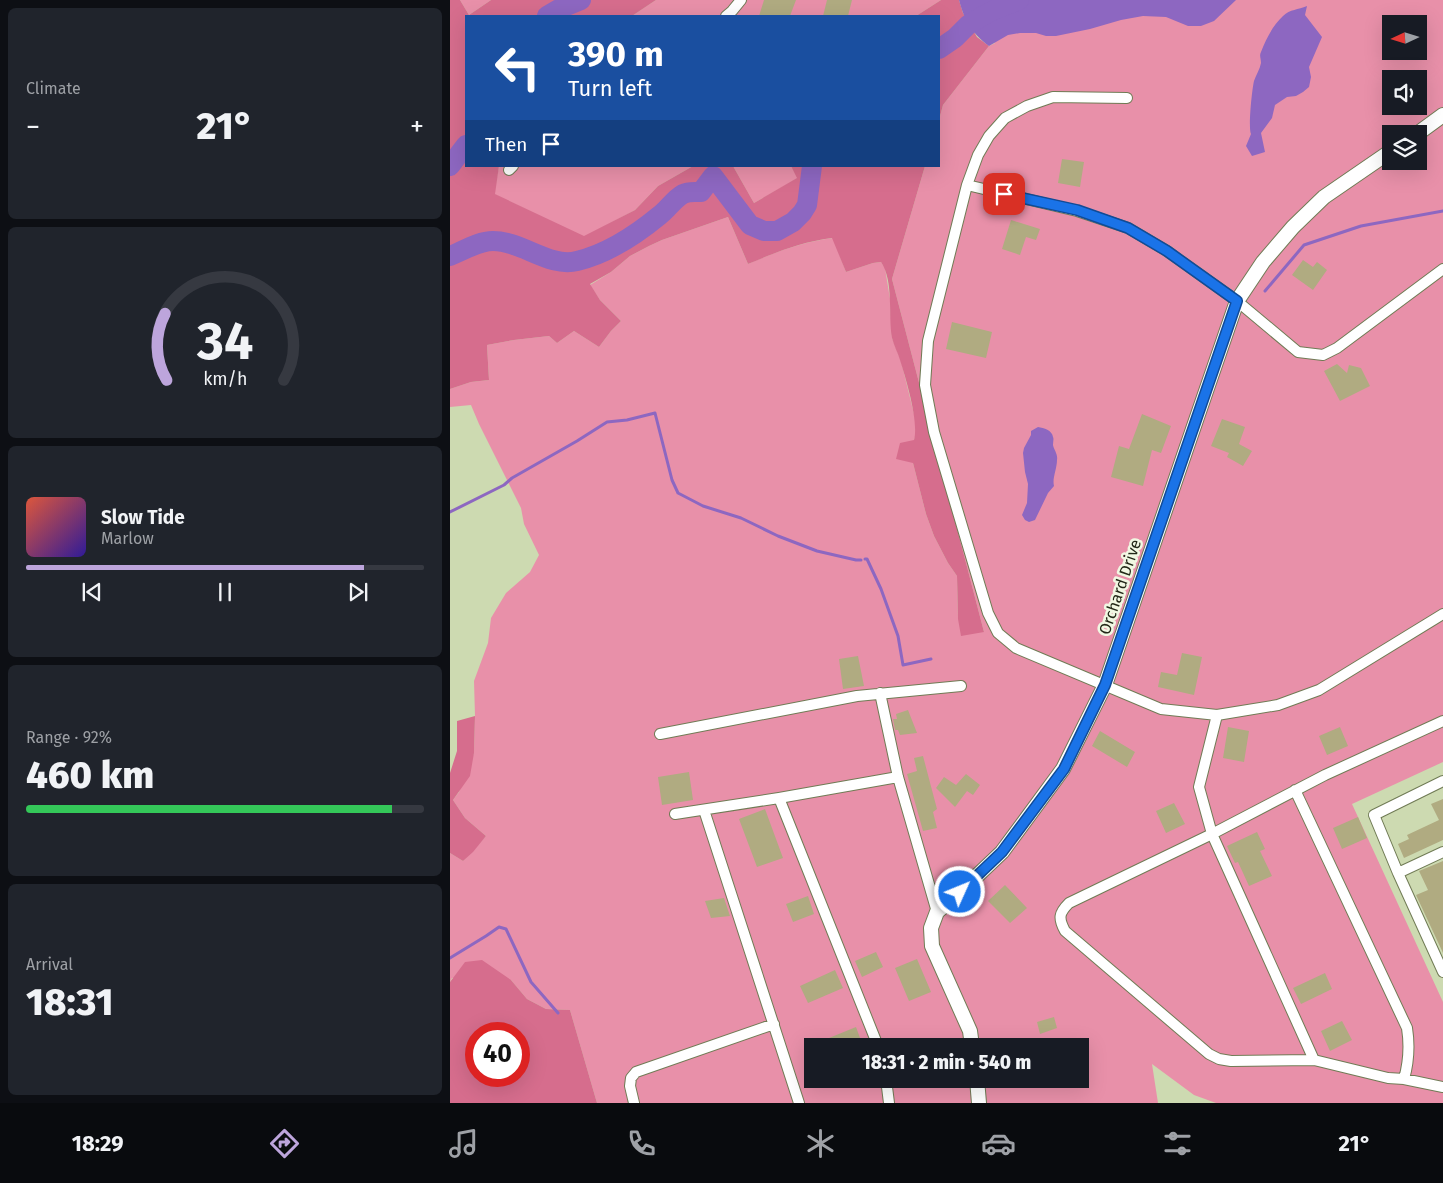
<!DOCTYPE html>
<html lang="en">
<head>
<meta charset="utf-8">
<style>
	body { margin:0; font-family:"Fira Sans",sans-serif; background:#20242c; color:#f1f3f6; height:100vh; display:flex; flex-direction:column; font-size:19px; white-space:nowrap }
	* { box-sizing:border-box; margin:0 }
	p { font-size:16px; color:#9ea1a6 }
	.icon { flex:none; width:28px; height:28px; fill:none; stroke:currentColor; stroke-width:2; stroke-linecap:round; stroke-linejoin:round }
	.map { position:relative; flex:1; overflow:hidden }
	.side { display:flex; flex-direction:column; gap:8px; padding:8px; background:#0d0f14; width:450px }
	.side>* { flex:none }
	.top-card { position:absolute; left:15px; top:15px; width:475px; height:152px; border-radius:0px; box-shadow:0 5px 20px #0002; background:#1a4fa0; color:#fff; overflow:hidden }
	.needle { width:32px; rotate:266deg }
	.tools { position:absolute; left:932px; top:15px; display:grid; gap:10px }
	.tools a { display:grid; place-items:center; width:45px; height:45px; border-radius:0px; background:#171b24; box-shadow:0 5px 20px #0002; font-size:25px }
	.speed { position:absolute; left:15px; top:1022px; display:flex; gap:10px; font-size:25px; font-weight:700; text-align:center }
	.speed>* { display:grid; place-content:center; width:65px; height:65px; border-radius:50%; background:#171b24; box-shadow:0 5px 20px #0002; line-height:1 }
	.speed .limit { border:8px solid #d22; background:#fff; color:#111 }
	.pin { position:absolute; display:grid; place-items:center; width:42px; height:42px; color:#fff; margin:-21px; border-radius:10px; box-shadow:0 2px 8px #0006 }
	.me { position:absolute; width:55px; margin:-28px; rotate:46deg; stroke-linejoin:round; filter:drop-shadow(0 0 4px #0008) }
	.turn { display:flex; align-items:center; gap:18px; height:105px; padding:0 20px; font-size:22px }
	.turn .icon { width:65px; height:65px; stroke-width:2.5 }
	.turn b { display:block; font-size:35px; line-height:42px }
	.then { display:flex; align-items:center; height:48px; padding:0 20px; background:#0003; gap:10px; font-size:19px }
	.big { font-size:38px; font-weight:800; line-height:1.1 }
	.side .widget { flex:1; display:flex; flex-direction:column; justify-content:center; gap:8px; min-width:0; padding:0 18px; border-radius:8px; background:#20242c }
	.side .dial { align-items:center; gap:0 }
	.dial svg { height:130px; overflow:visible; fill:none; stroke:#363941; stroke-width:7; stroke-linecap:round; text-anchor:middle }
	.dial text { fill:#f1f3f6; stroke:none }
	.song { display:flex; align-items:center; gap:15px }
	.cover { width:60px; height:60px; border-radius:8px; background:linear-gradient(135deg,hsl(10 70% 55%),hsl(250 70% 35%)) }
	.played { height:5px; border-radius:2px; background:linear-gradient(90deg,#bda5dc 85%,#363941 85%) }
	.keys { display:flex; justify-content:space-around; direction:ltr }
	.heat { display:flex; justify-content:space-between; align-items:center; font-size:28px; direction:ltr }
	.charge { height:8px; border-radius:4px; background:linear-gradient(90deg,#34c759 92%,#363941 0) }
	.trip { position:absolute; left:354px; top:1038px; width:285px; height:50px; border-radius:0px; background:#171b24; box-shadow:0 5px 20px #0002; font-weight:800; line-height:50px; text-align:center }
	.tabs { display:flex; height:80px; justify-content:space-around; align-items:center; background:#090b0e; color:#9ea1a6 }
	.tabs .icon { width:35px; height:35px }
	.tabs .selected { color:#bda5dc }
	.tabs b { font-size:22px; color:#f1f3f6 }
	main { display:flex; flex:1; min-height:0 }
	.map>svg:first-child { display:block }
</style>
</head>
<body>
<main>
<section class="side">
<div class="widget"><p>Climate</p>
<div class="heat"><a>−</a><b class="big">21°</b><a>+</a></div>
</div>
<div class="widget dial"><svg viewBox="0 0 100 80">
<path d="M14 69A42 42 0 1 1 86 69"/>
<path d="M14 69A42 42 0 0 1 13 28" stroke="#bda5dc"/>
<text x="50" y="56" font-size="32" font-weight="700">34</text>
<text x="50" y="72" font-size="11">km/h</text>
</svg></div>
<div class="widget">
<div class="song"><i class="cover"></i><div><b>Slow Tide</b><p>Marlow</p></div></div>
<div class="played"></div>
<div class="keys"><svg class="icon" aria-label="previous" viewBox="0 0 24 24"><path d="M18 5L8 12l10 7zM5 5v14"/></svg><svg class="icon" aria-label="pause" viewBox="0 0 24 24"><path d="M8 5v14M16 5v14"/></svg><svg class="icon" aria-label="next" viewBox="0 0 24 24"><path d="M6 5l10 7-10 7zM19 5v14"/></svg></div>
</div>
<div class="widget"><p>Range · 92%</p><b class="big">460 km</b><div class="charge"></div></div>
<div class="widget"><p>Arrival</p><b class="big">18:31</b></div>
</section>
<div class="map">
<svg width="993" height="1103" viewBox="0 0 993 1103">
	<rect width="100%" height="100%" fill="#cddab1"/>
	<path fill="#e890a9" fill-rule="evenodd" d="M 10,0 L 41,0 L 19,15 Z
		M 206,0 L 491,0 L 466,16 L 182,16 Z
		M 521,0 L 993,0 L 993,762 L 902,804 L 993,1002 L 993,1103 L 766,1103 L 744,1095 L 702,1064 L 708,1103 L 147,1103 L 120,1010 L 96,1009 L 77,999 L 61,980 L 2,978 L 0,982 L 0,853 L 13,861 L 36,836 L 15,818 L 3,800 L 9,792 L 24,753 L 25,716 L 24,681 L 38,643 L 41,618 L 56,593 L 80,572 L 89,555 L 74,524 L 71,508 L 29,424 L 21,405 L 0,407 L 0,389 L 21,382 L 39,380 L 37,345 L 64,340 L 99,336 L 107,343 L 124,331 L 149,347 L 161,331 L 171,321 L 150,300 L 140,285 L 161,272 L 180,256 L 199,246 L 212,240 L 278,217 L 298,264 C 326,252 352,242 383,238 L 396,272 L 423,263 L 431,262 L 435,268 L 440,299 L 442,338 L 451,361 L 465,418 L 466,434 L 464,440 L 463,463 L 476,514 L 484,536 L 498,563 L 507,576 L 508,619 L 534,632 L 442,279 L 475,166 L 489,166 L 489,120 L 493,105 L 539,46 L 545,43 ZM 941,24 L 969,24 L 969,51 L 941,51 ZM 941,79 L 969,79 L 969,106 L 941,106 ZM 941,134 L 969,134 L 969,161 L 941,161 ZM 362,1046 L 630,1046 L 630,1079 L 362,1079 Z
		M 49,166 L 243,166 L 208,186 L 185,210 L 134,237 L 44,194 Z
		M 283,166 L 341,166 L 348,178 L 304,203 Z"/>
	<path fill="#d66d8d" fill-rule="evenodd" d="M 0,0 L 10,0 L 19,15 L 41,0 L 206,0 L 182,16 L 16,16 L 16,166 L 49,166 L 45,194 L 134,236 L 185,210 L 208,186 L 243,166 L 283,166 L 304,203 L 347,178 L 341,166 L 475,166 L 442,279 L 534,632 L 511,636 L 508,619 L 507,576 L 498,563 L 484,536 L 476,514 L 463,463 L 446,459 L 450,443 L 464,440 C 469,422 456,379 450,360 C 448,353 444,346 442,338 C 438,316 444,281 431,262 L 423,263 L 396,272 L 382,238 C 351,242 327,252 298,264 L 278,217 L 212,240 L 199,246 L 180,256 L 161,272 L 140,284 L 150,300 L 171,321 L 161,331 L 149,347 L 124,331 L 107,343 L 99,336 L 64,340 L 37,345 L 39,380 L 21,382 L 0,389 Z
		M 491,0 L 509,0 L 513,13 L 527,37 L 539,46 L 493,105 L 489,120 L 489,16 L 466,16 Z
		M 25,716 L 24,753 L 20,776 L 3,800 L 15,818 L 36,836 L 23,852 L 13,861 L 0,853 L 0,773 L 7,751 L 7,721 Z
		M 32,960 L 61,980 L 77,999 L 96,1009 L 120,1010 L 147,1103 L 0,1103 L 0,982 L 15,962 ZM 26,1034 L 69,1034 L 69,1076 L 26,1076 Z"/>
	<path fill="#8d67c1" d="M 509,0 L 786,0 L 764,21 L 751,26 L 738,26 L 716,17 L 693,16 L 671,20 L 640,29 L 606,36 L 596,36 L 586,33 L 570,33 L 558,35 L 539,46 C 521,32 515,22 509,0 Z
		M 857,6 L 855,15 L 872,37 L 859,67 L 861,77 L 859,87 L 853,92 L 846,96 L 837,97 L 825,105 L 822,118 L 811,133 L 815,152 L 802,156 L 796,146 L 801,134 C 798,128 802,89 804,81 C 806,75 810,69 811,63 C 811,58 809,56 811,52 C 816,39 823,25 833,16 C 840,9 848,10 857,6 Z
		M 588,427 C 594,428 602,430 603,437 C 604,439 603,442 603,445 C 604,450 608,454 607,460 C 607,469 602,478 604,486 L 598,493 L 585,520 L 579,522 L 575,520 L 572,515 L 577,503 L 578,484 L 575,472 L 573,453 L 574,448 L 581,435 L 581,431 Z"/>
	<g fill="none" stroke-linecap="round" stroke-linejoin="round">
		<path stroke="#8d67c1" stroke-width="3" d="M 815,291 L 854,245 L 911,226 L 993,211
			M 0,512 L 54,485 L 62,478 L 127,441 L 157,422 L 177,420 L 205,413 L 222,480 L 228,493 L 253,506 L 291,518 L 328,536 L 367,551 L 406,560 L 411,560
			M 415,559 L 417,559 L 431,589 L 448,636 L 453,665 L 481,659
			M 0,958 L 36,936 L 49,927 L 56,929 L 81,982 L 108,1013"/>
		<path stroke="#8d67c1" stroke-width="20" d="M 97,16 L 109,9 L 131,0
			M 489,49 L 505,38 L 518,25 L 531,17 L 544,10 L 569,0
			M 0,166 L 16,145
			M 0,256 C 13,251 28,241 43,241 C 72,241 99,268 127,261 C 157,254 187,234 210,215 C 218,209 224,199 233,194 C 239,191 244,192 251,192 L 263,176 L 300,225 L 314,231 L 327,231 L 343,222 L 352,213 L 357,205 L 362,166"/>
	</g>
	<path fill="#b0ab81" d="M 314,0 L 346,0 L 340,16 L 309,16 Z
		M 377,0 L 402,0 L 398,16 L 373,16 Z
		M 612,159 L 634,162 L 630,187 L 608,183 Z
		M 561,220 L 590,229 L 586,240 L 576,237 L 570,255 L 552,249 Z
		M 853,260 L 863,267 L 867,262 L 877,270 L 863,290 L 842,275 Z
		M 502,322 L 542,332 L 536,358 L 496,349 Z
		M 887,364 L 897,373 L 899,365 L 911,368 L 920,386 L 890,401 L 874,371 Z
		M 692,414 L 721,426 L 711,453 L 702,450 L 693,486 L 661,477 L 669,446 L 679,449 Z
		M 772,419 L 795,427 L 789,444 L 802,451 L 793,466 L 777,457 L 779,453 L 761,446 Z
		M 732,653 L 752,657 L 744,695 L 708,687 L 711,672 L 727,675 Z
		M 408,656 L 414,686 L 393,689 L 389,659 Z
		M 458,710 L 467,733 L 450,735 L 448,730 L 445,730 L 443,719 L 447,719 L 446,714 Z
		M 778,727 L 799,731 L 794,762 L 773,758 Z
		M 890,727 L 898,746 L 877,755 L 869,736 Z
		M 650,731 L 685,752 L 677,767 L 642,746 Z
		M 473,756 L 487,809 L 483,812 L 487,828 L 473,831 L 457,774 L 467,771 L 464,758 Z
		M 239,772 L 243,800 L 212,805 L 208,777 Z
		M 516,774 L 530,785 L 523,795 L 517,791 L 505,807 L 486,788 L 494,777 L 506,785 Z
		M 993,799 L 993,840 L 954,858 L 948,844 L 959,839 L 957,835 L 989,820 L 981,804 Z
		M 724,803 L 735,824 L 716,833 L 706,811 Z
		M 315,809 L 333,858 L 307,867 L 289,819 Z
		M 908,817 L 917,838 L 892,849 L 883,828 Z
		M 807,832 L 815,849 L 810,851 L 822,876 L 799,886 L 788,862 L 785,863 L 777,846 Z
		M 993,861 L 993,953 L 966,895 L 978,890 L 969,871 Z
		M 555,885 L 577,908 L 560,923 L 538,901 Z
		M 358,896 L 364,914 L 343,922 L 336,904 Z
		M 274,898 L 280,916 L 261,918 L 255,901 Z
		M 426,952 L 433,967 L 412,977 L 405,961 Z
		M 467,959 L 481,992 L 459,1001 L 445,968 Z
		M 385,970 L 393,988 L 358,1003 L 350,986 Z
		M 875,973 L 882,989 L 851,1004 L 843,988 Z
		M 604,1017 L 607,1028 L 590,1034 L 587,1022 Z
		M 892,1021 L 902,1040 L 880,1051 L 871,1031 Z
		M 406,1027 L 413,1046 L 382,1046 L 379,1038 Z"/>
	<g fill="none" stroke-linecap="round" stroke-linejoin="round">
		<defs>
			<path id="street" d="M 276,16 L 282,11 L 291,0
				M 677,98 L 603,97 L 577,106 L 555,118 L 539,136 L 528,155 L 517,185 L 478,341 L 475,385 L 484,432 L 538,613 L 548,633 L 566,648 L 711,709 L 767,715 L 828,705 L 869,690 L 993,614
				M 59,170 L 63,166
				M 517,185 L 627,211 L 678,228 L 717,251 L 787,301 L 848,352 L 873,355 L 887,348 L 993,269
				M 430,693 L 448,777 L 487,912
				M 767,715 L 749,787 L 762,834 L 864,1060
				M 993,721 L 875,775 L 762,834 L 619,903 C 609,913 608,918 615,931 L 759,1054 L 769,1059 L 781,1061 L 864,1060 L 938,1078 L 954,1079 L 993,1087
				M 210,734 L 407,696 L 511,686
				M 993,781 L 924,815 L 948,873 L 993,972
				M 845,790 L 957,1028 C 960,1047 959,1061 954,1079
				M 329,798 L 428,1046
				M 254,810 L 349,1103
				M 225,814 L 329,798 L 448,777
				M 948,873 L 993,852
				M 436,1079 L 439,1103
				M 184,1103 L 180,1086 L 181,1078 L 186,1072 L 324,1024"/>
			<path id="secondary" d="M 967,134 L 993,115
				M 522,1046 L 520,1031 L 482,946 L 481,928 L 487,912 L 510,892 L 552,852 L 613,769 L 655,685 L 787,301 L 813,262 L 843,227 L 874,197 L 941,151
				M 527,1079 L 529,1103"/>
		</defs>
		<use href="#street" stroke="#707b55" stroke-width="12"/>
		<use href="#secondary" stroke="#707b55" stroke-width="16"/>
		<use href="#street" stroke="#fff" stroke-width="10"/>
		<use href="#secondary" stroke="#fff" stroke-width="14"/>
	</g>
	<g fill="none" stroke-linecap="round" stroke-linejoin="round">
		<defs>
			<path id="route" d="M 510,892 L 552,852 L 614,769 L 655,685 L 787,301 L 717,251 L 678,228 L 627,210 L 554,194"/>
		</defs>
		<use href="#route" stroke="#114b97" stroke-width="12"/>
		<use href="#route" stroke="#1a73e8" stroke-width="9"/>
	</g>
	<g text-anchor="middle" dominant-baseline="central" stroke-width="5" stroke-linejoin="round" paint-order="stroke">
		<g font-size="16" fill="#232818" stroke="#f1f8e3">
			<text transform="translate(670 587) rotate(-71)">Orchard Drive</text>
		</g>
	</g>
</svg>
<div class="tools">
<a><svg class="needle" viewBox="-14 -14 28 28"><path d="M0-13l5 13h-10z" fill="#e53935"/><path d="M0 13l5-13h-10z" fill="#9ea1a6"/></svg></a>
<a><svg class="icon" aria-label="sound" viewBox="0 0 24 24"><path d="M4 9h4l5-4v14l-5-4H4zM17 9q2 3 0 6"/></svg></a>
<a><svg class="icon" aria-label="layers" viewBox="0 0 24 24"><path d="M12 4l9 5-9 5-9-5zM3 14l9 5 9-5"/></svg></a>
</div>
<div class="speed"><div class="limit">40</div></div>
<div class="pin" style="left:554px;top:194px;background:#d93025"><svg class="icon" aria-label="arrive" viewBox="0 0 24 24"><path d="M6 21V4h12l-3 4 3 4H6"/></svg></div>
<svg class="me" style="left:510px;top:892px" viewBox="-20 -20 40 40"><circle r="17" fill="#1a73e8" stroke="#fff" stroke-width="3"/><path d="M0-11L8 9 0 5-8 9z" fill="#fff"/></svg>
<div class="trip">18:31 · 2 min · 540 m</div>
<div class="top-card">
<div class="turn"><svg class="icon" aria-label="left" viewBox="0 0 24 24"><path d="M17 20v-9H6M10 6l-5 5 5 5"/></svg><div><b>390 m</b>Turn left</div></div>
<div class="then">Then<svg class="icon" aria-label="arrive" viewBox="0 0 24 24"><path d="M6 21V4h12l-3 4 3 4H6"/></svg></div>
</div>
</div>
</main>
<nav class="tabs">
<b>18:29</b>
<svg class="icon selected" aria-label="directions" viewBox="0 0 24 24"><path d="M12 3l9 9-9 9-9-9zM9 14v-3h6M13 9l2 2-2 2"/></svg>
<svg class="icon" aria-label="music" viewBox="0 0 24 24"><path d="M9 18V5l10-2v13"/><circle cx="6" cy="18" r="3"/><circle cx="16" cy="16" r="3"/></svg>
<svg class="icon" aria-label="phone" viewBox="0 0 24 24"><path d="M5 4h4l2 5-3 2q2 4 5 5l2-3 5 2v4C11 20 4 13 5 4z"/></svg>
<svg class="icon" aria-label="climate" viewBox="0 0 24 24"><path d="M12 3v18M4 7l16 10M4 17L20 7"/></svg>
<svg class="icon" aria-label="car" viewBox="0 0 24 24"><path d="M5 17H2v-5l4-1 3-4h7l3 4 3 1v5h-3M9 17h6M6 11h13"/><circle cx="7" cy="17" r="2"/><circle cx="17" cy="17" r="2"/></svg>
<svg class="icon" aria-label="filters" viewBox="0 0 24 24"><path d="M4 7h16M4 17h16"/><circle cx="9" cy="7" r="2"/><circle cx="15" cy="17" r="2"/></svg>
<b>21°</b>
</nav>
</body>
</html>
